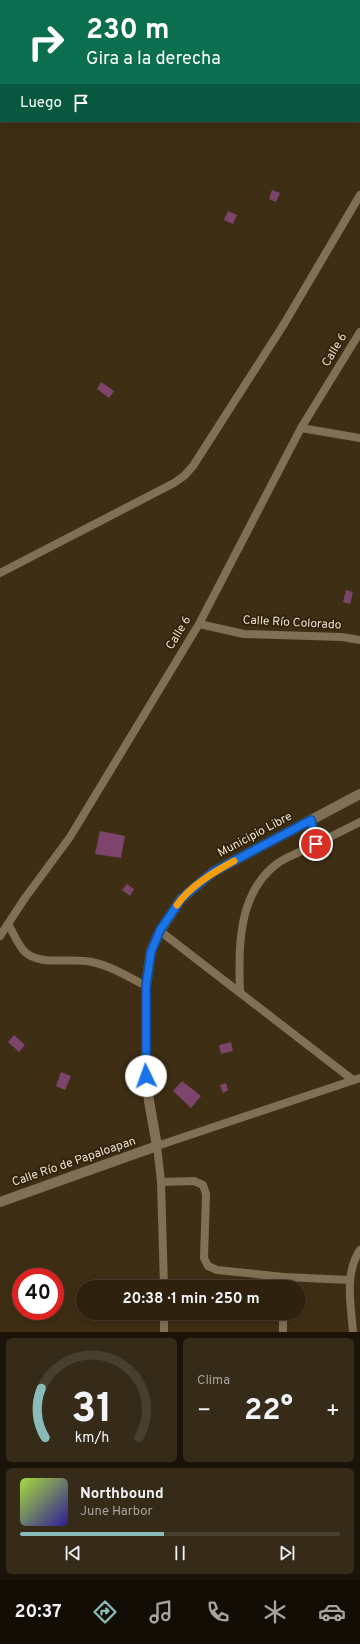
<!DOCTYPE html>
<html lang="es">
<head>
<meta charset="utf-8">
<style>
	body { margin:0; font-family:Overpass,sans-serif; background:#362a18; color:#f1f3f6; height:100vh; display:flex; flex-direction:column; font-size:15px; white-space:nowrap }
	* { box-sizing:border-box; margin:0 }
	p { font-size:13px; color:#a7a49e }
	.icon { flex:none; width:22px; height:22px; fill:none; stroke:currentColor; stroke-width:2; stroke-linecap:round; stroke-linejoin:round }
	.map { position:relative; height:1332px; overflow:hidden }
	.drawer { display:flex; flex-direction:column; gap:6px; padding:6px; background:#191308; flex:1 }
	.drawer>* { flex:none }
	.hud { position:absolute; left:0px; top:0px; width:360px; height:122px; box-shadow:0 2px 10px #0003,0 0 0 1px #493f2f; background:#0b6e4f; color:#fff; overflow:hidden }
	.speed { position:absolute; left:12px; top:1268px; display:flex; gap:8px; font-size:20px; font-weight:700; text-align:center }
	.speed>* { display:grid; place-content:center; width:52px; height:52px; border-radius:50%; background:#2e220f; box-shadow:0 2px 10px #0003,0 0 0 1px #493f2f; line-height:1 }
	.speed .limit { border:6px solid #d22; background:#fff; color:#111 }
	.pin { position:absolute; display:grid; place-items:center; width:34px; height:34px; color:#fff; margin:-17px; border:2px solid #fff; border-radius:50%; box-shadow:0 1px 4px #0007 }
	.me { position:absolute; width:44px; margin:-22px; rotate:357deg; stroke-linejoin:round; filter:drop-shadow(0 0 3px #0008) }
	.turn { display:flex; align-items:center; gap:14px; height:84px; padding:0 20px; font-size:18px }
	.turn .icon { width:52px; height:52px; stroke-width:2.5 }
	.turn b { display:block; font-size:28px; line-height:34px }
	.then { display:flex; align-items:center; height:38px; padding:0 20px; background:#0003; gap:8px; font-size:15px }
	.big { font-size:30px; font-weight:700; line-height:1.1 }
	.drawer .tile { flex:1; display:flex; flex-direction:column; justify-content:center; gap:6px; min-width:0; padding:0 14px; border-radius:6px; background:#362a18 }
	.drawer .dial { align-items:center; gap:0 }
	.dial svg { height:104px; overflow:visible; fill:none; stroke:#493f2f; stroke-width:7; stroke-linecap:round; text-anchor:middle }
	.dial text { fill:#f1f3f6; stroke:none }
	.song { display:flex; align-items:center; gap:12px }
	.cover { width:48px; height:48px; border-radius:6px; background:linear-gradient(135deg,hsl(80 70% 55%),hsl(250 70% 35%)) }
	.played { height:4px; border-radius:2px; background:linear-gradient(90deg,#8bbbb9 45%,#493f2f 45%) }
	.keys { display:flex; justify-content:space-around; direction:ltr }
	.heat { display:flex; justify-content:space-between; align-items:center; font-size:22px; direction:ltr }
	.drawer .tiles { flex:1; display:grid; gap:6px; grid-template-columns:1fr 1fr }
	.tile:last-child { grid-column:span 2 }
	.trip { position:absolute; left:76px; top:1280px; width:230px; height:40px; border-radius:20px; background:#2e220f; box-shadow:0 2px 10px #0003,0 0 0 1px #493f2f; font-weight:700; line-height:40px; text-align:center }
	.menu { display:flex; height:64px; justify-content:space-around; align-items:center; background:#120e06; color:#a7a49e }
	.menu .icon { width:28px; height:28px }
	.menu .selected { color:#8bbbb9 }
	.menu b { font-size:18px; color:#f1f3f6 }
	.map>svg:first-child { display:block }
</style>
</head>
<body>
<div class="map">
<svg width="360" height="1332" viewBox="0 0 360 1332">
	<rect width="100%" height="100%" fill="#3e2e14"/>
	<path fill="#7d446c" d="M 272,190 L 280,193 L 276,202 L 269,199 Z
		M 228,211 L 237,215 L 233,224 L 224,220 Z
		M 101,382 L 114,391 L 109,398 L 97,389 Z
		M 346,590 L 353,592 L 350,604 L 343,602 Z
		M 100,831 L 125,836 L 121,858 L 95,854 Z
		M 127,884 L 134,889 L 130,896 L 122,890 Z
		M 14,1035 L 25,1045 L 19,1052 L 8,1042 Z
		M 231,1042 L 233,1051 L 221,1054 L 219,1045 Z
		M 61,1072 L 71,1076 L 65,1090 L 56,1086 Z
		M 182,1081 L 201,1096 L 191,1108 L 173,1091 Z
		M 226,1083 L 228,1090 L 223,1093 L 220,1085 Z"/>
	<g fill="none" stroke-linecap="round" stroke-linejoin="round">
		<path stroke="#817054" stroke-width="8" d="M 301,428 L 360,438
			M 0,573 L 174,483 L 184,476 L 193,466 L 284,324 L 360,195
			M 199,624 L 244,634 L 342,637 L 360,640
			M 311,820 L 316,844
			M 8,924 C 13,932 17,943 24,951 C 39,967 72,957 92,962 C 111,966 129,977 146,986
			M 160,931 L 353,1080
			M 0,936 L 25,898 L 70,837 L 199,624 L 301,428 L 360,332
			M 240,992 C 238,947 238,892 278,863 C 286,857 297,854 305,849 C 324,840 342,831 360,822
			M 161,1182 L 194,1181 L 203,1185 L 206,1194 L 204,1258 L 208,1266 L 217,1270 L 284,1277 L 350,1280
			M 164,1287 L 161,1182 L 157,1146 L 360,1078
			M 284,1287 L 284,1277
			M 164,1313 L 164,1332
			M 283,1332 L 283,1313
			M 353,1332 C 351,1305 344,1274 360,1250"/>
		<path stroke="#817054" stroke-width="10" d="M 0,1202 L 157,1146 L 149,1101 L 146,1063 L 146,986 L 151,951 L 160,931 L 181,899 L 213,872 L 360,794"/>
	</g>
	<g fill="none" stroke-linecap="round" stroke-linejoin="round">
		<defs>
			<path id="route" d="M 146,1076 L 146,986 L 151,952 L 160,930 L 182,898 L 213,872 L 311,820 L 316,844"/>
		</defs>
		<use href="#route" stroke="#114b97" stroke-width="10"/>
		<use href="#route" stroke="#1a73e8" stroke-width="7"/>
		<path stroke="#f59e0b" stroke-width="7" d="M 177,905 C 190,886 214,872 234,861"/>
	</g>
	<g text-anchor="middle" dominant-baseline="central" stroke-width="4" stroke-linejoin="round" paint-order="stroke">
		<g font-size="12" fill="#eae0d1" stroke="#332409">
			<text transform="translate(335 350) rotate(-59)">Calle 6</text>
			<text transform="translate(292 623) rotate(3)">Calle Río Colorado</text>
			<text transform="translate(179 633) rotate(-59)">Calle 6</text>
			<text transform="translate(255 835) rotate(-28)">Municipio Libre</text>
			<text transform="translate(74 1162) rotate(-19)">Calle Río de Papaloapan</text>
		</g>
	</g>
</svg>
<div class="speed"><div class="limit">40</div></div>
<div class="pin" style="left:316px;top:844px;background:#d93025"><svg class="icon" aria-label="arrive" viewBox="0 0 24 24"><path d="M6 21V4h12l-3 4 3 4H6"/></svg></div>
<svg class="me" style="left:146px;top:1076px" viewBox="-20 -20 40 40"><circle r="19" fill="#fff"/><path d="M0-13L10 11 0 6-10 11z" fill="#1a73e8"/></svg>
<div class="trip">20:38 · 1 min · 250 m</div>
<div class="hud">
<div class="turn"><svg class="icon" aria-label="right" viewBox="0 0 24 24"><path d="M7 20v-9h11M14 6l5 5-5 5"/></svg><div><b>230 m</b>Gira a la derecha</div></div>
<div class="then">Luego<svg class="icon" aria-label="arrive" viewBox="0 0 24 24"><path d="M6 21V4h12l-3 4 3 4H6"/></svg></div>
</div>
</div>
<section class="drawer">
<div class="tiles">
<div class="tile dial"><svg viewBox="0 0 100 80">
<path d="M14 69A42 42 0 1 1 86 69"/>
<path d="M14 69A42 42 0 0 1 11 31" stroke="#8bbbb9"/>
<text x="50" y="56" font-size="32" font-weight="700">31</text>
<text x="50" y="72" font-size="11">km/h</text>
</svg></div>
<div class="tile"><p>Clima</p>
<div class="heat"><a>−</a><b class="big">22°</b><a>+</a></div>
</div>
<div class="tile">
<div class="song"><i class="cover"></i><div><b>Northbound</b><p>June Harbor</p></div></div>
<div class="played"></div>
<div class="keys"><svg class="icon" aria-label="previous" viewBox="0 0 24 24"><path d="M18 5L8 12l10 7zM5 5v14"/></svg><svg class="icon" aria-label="pause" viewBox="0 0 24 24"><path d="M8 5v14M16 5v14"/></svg><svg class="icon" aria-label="next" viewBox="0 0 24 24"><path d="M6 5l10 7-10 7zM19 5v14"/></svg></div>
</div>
</div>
</section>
<nav class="menu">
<b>20:37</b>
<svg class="icon selected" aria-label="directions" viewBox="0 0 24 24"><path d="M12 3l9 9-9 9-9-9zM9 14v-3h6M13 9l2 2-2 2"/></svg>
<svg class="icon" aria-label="music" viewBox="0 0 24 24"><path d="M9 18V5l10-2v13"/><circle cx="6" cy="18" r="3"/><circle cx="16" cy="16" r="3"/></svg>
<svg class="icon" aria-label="phone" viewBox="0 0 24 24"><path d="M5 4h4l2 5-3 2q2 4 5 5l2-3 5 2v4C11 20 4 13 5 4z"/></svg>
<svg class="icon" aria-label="climate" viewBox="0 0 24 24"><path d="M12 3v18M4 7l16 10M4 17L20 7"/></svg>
<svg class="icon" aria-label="car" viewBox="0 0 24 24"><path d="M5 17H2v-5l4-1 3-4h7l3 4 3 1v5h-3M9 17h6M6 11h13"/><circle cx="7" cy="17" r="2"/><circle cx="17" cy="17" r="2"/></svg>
</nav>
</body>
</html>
